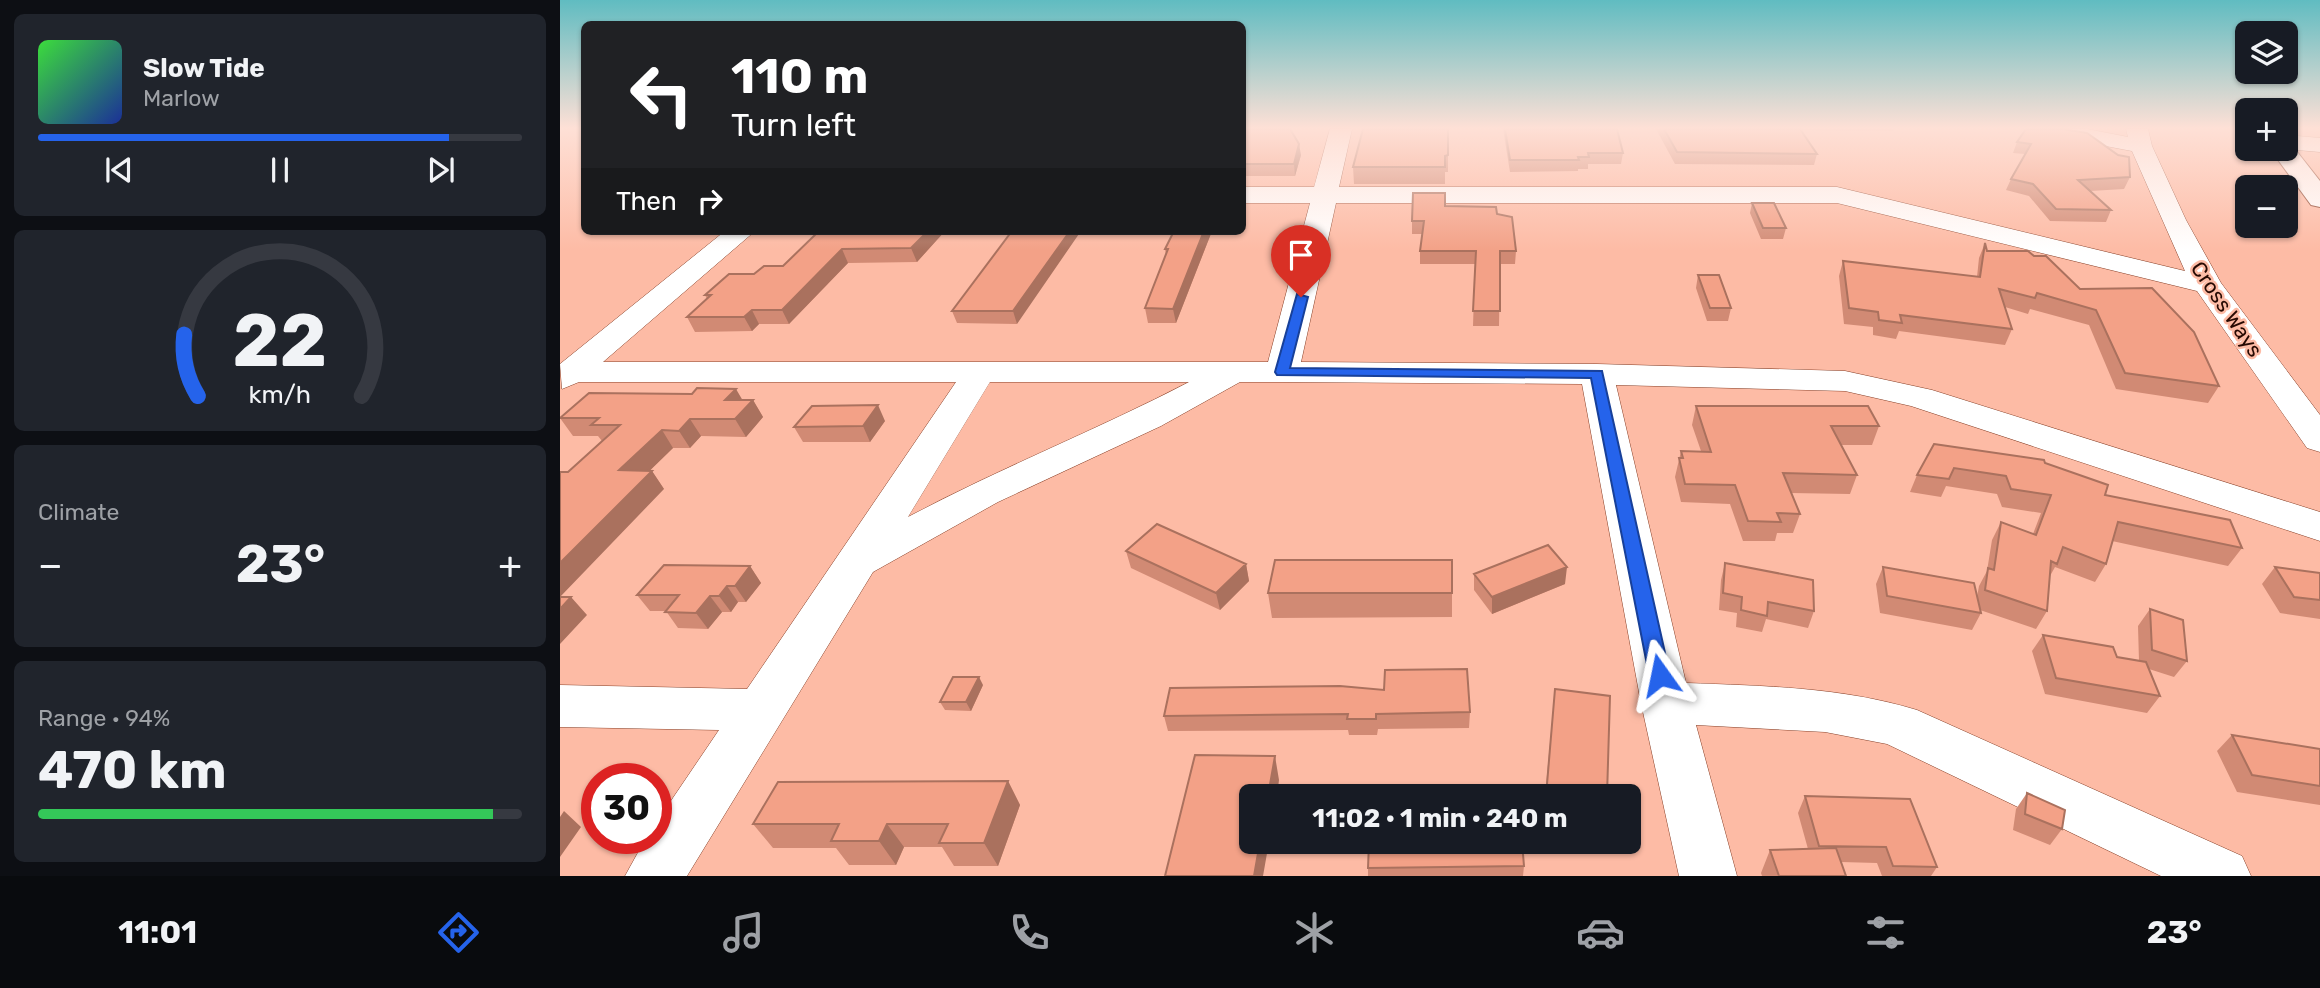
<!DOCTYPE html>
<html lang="en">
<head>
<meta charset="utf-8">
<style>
	body { margin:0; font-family:Rubik,sans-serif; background:#20242c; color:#f1f3f6; height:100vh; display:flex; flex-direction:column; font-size:26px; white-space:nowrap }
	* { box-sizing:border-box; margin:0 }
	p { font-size:23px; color:#9ea1a6 }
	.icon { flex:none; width:38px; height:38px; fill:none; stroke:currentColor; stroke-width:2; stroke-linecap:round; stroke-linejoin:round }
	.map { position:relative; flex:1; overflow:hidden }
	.side { display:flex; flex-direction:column; gap:14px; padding:14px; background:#0d0f14; width:560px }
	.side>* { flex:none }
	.guide { position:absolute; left:21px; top:21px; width:665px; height:214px; border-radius:10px; box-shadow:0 2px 5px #0004; background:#202124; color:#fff; overflow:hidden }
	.fabs { position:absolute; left:1675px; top:21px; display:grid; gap:14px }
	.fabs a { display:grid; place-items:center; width:63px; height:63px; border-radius:10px; background:#171b24; box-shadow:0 2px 5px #0004; font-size:35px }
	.speed { position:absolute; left:21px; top:763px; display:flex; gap:14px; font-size:35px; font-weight:700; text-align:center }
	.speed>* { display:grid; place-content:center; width:91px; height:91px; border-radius:50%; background:#171b24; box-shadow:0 2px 5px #0004; line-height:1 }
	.speed .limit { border:10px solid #d22; background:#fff; color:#111 }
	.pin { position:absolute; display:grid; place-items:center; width:60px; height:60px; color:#fff; margin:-72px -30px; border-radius:50% 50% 50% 0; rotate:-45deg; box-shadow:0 0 7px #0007 }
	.pin .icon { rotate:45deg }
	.me { position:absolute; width:77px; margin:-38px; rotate:348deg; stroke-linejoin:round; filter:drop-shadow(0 0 5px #0008) }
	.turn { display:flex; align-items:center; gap:24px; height:147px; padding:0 35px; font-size:32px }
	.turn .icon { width:91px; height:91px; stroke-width:2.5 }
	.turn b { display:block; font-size:49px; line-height:60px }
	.then { display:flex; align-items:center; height:66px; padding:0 35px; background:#0003; gap:14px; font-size:26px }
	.big { font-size:52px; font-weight:700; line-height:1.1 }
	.side .tile { flex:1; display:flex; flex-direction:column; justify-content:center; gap:10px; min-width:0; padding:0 24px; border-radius:10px; background:#20242c }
	.side .dial { align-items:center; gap:0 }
	.dial svg { height:182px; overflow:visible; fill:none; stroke:#363941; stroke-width:7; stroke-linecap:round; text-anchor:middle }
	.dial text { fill:#f1f3f6; stroke:none }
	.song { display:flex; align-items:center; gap:21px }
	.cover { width:84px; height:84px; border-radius:10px; background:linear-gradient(135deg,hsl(120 70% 55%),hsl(230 70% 35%)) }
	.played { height:7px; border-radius:4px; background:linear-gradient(90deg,#2563eb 85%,#363941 85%) }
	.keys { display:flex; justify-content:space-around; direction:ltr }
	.heat { display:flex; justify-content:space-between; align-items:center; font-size:38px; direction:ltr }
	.charge { height:10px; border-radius:5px; background:linear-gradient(90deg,#34c759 94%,#363941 0) }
	.trip { position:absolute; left:679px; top:784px; width:402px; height:70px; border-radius:10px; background:#171b24; box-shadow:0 2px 5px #0004; font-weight:700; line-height:70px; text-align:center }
	.menu { display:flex; height:112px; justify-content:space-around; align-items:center; background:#090b0e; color:#9ea1a6 }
	.menu .icon { width:49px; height:49px }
	.menu .on { color:#2563eb }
	.menu b { font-size:32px; color:#f1f3f6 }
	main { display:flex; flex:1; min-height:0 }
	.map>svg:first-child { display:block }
</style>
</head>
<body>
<main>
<section class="side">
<div class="tile">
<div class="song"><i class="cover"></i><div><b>Slow Tide</b><p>Marlow</p></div></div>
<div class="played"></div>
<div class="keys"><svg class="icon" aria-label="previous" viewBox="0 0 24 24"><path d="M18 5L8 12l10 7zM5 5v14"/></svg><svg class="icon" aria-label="pause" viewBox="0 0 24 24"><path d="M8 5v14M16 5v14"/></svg><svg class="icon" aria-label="next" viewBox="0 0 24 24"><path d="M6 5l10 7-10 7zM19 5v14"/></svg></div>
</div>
<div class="tile dial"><svg viewBox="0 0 100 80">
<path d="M14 69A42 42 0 1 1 86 69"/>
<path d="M14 69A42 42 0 0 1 8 42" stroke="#2563eb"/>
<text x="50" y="56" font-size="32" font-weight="700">22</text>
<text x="50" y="72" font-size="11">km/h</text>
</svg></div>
<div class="tile"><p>Climate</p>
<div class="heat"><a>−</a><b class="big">23°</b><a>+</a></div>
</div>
<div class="tile"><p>Range · 94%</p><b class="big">470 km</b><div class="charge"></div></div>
</section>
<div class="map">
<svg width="1760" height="876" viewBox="0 0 1760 876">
	<rect width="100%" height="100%" fill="#fdbba5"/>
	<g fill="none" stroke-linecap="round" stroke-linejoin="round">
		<defs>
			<path id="minor" d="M 770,129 L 792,129 L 779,187 L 1277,187 L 1625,271 L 1572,151 L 1493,136 L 1482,129 L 1527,129 L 1568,137 L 1566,129 L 1588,129 L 1592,146 L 1626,220 L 1661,283 L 1760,415 L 1760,452 L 1747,448 L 1637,291 L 1277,203 L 776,203 L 741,362 L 1037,364 L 1285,371 L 1372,390 L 1760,512 L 1760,541 L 1351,406 L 1285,391 L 1056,385 L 1126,683 C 1205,686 1281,687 1357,710 L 1682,856 L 1691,876 L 1601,876 L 1327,744 L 1265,732 L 1136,725 L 1177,876 L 1119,876 L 1081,703 L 1022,384 L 722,382 L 680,382 L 601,426 L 438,502 L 313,572 L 127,876 L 65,876 L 86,838 L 96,838 L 96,823 L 159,730 L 0,727 L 0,685 L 187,689 L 396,382 L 19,382 L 2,389 L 0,364 L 165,231 L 195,231 L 43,362 L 708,362 L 750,203 L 682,203 L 682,187 L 754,187 ZM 430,382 L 629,382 C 537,430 440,468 348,517 Z
				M 1726,135 L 1760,138 L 1760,152 L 1726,149 Z"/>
			<path id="highway" d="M 1726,143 L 1731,144 L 1760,181 L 1760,207 L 1751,205 L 1710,149 L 1726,149 Z"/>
		</defs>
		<use href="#minor" stroke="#874028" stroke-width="1"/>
		<use href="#highway" stroke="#874028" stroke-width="2"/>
		<use href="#minor" fill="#fff" fill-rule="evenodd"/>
		<use href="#highway" fill="#fff" fill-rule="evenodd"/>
	</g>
	<path fill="#d18a74" d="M 682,129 L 741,155 L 735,176 L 682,176 Z
		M 888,129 L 888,172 L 885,172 L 885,184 L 794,184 L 793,167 Z
		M 943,129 L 1057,129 L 1063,153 L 1061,164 L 1028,164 L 1028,169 L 1018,169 L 1018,171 L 950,172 Z
		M 1096,129 L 1334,129 L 1333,131 L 1241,130 L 1257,154 L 1254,165 L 1115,164 Z
		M 1466,129 L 1570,177 L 1564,189 L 1530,191 L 1551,210 L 1546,222 L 1490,221 L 1469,196 L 1446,190 L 1451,179 L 1465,154 L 1453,153 L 1457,142 Z
		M 1192,203 L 1226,228 L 1223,239 L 1201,239 L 1190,213 Z
		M 885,206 L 937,214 L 956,251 L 955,264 L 940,264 L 939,326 L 913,326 L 915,264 L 860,264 L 860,251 L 862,234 L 852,234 L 852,221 Z
		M 259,231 L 385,231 L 357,262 L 288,263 L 229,324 L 199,324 L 192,331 L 135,332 L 127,317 L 147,299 L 145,295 L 194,274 L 223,266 Z
		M 452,231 L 457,324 L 397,323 L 392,311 Z
		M 614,231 L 652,231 L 616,323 L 588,323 L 585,308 L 606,255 L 605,249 Z
		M 1425,243 L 1427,251 L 1474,256 L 1659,386 L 1648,403 L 1556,389 L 1529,325 L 1470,309 L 1468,314 L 1445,307 L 1452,329 L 1445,345 L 1339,331 L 1336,339 L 1313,335 L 1313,327 L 1284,324 L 1279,276 L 1283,261 L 1417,277 L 1419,258 Z
		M 1138,275 L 1171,308 L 1168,321 L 1147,321 L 1136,288 Z
		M 182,400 L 193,400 L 203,417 L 186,437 L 141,436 L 130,448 L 113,448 L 89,471 L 92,471 L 104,489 L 8,472 L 42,441 L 38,436 L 13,436 L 0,418 Z
		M 1136,406 L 1319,426 L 1312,445 L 1281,445 L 1297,475 L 1290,494 L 1231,493 L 1240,514 L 1233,533 L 1217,533 L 1215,541 L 1183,541 L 1170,504 L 1121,502 L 1115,477 L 1121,451 L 1141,451 L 1132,425 Z
		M 325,421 L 310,442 L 243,442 L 234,427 Z
		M 1374,444 L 1485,463 L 1545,495 L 1682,548 L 1668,566 L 1552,541 L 1546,564 L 1535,582 L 1495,567 L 1490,576 L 1487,611 L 1476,629 L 1420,610 L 1421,613 L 1412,630 L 1320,613 L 1316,584 L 1323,567 L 1417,597 L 1419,586 L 1427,571 L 1432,540 L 1441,522 L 1473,534 L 1481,513 L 1442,507 L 1437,494 L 1386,486 L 1381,497 L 1350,492 L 1357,475 Z
		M 566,551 L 686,564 L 689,581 L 660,610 L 571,568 Z
		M 1165,563 L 1254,611 L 1248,628 L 1206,619 L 1202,632 L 1176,627 L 1177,613 L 1159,610 L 1161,580 Z
		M 190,566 L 201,583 L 186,602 L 178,602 L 171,612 L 162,612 L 148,629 L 118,628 L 106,611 L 90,611 L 77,595 Z
		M 1715,567 L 1760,573 L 1760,619 L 1720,613 L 1702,584 Z
		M 914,574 L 1005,584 L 932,614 L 914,590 Z
		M 708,593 L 892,593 L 892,617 L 712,618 Z
		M 1590,609 L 1627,661 L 1614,677 L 1589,669 L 1600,696 L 1587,713 L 1485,694 L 1472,651 L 1483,635 L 1557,657 L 1579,661 L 1578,626 Z
		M 423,685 L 411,711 L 385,710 L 380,702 Z
		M 995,689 L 1047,796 L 985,796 Z
		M 910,712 L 909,728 L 818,729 L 817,735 L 789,735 L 788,730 L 608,731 L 604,716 Z
		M 1672,735 L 1760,749 L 1760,805 L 1677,792 L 1657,751 Z
		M 448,781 L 460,805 L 438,866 L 394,866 L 382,847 L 344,847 L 336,865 L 289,865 L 276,848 L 213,848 L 193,824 Z
		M 1467,793 L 1502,829 L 1490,845 L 1453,830 L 1456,809 Z
		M 1245,796 L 1377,867 L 1371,876 L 1322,876 L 1317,863 L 1281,862 L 1286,876 L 1202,876 L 1201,873 L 1210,850 L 1248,849 L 1238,813 Z
		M 964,866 L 963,876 L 808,876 L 808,868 Z"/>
	<path fill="#aa715e" d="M 739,144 L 741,155 L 735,176 L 734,164 Z
		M 368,231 L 385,231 L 357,262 L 351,248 Z
		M 510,231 L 521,231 L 457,324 L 453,311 Z
		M 644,231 L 652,231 L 616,323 L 613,309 Z
		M 282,249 L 288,263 L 229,324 L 222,310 Z
		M 192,310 L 199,324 L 192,331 L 184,317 Z
		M 176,389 L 186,406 L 165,400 Z
		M 193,400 L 203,417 L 186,437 L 175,419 Z
		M 318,405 L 325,421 L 310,442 L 303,426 Z
		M 130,419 L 141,436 L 130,448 L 119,431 Z
		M 102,430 L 113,448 L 72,488 L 59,470 Z
		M 92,471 L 104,489 L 0,597 L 0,563 Z
		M 686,564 L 689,581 L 660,610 L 656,593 Z
		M 190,566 L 201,583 L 186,602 L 175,586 Z
		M 1007,567 L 1005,584 L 932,614 L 932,597 Z
		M 167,586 L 178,602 L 171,612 L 159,596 Z
		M 150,596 L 162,612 L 148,629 L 136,613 Z
		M 11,597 L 27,615 L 0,644 L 0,609 Z
		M 419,677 L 423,685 L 411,711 L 406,702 Z
		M 715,756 L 719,780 L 717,796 L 708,796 Z
		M 448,781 L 460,805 L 438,866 L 424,843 Z
		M 4,811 L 21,827 L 0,857 L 0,817 Z
		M 327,824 L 344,847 L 336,865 L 319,841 Z
		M 700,842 L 709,842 L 703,876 L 694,876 Z"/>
	<path fill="#f3a187" stroke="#aa715e" stroke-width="2" d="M 682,129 L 730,129 L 739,144 L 734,164 L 682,164 Z
		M 803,129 L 888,129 L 888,155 L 885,156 L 885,167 L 793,167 Z
		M 945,129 L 1057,129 L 1063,153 L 1028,153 L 1029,157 L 1018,157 L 1019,160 L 950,160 Z
		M 1104,129 L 1240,129 L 1257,154 L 1117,152 Z
		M 1466,129 L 1502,129 L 1527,133 L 1558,155 L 1569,157 L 1570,177 L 1518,180 L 1551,210 L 1496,209 L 1473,184 L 1451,179 L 1471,144 L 1457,142 Z
		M 853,193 L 885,193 L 885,206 L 936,207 L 937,214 L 952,217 L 956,251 L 940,251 L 940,311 L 913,311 L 916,251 L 860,251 L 864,221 L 852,221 Z
		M 1192,203 L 1214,203 L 1226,228 L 1203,228 Z
		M 259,231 L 368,231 L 351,248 L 282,249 L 222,310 L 192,310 L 184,317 L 127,317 L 151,295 L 145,295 L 169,274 L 194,274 L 204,266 L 223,266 Z
		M 452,231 L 510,231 L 453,311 L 392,311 Z
		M 614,231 L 644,231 L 613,309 L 585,308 L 608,249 L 605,249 Z
		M 1425,243 L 1427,251 L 1468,251 L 1474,256 L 1486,256 L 1520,289 L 1592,288 L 1634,332 L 1659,386 L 1565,373 L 1536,310 L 1477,293 L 1475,298 L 1439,289 L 1452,329 L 1340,315 L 1342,323 L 1319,320 L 1318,312 L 1289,308 L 1283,261 L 1420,277 Z
		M 1138,275 L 1159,275 L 1171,308 L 1150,308 Z
		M 137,388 L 176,389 L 165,400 L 193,400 L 175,419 L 130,419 L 119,431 L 102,430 L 59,470 L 92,471 L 0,563 L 0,472 L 8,472 L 60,425 L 31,425 L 39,418 L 0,418 L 29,393 L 132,394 Z
		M 318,405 L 303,426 L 234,427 L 252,406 Z
		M 1136,406 L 1308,406 L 1319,426 L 1271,426 L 1297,475 L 1223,473 L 1240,514 L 1217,513 L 1221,522 L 1188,521 L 1175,485 L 1125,484 L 1119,458 L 1123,458 L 1121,451 L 1151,452 Z
		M 1374,444 L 1484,460 L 1485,463 L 1548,485 L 1545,495 L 1670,520 L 1682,548 L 1558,522 L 1546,564 L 1503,547 L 1497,564 L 1491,561 L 1487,611 L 1425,590 L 1428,568 L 1434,570 L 1441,522 L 1476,535 L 1491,495 L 1451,489 L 1446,476 L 1394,468 L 1389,479 L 1357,475 Z
		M 597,524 L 686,564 L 656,593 L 566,551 Z
		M 988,545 L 1007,567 L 932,597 L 914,574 Z
		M 715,560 L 892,560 L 892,593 L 708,593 Z
		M 1165,563 L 1253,580 L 1254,611 L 1208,602 L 1207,616 L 1181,610 L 1182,597 L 1163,593 Z
		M 104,565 L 190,566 L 175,586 L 167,586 L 159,596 L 150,596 L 136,613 L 105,612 L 119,595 L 77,595 Z
		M 1323,567 L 1414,583 L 1421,613 L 1327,596 Z
		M 1715,567 L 1760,573 L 1760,600 L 1734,597 Z
		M 0,597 L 11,597 L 0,609 Z
		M 1590,609 L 1623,620 L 1627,661 L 1592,650 Z
		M 1483,635 L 1553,647 L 1557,657 L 1586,662 L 1600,696 L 1496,678 Z
		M 907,669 L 910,712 L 816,714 L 816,719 L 787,719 L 788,714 L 604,716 L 610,688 L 780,686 L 824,690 L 825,670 Z
		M 393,677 L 419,677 L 406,702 L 380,702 Z
		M 995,689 L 1050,696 L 1047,796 L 986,796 Z
		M 1672,735 L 1760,749 L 1760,786 L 1692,775 Z
		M 635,755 L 715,756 L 708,796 L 691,796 L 691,842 L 700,842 L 694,876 L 605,876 Z
		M 448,781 L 424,843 L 379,843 L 388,824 L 327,824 L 319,841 L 271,841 L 279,824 L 193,824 L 218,782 Z
		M 1467,793 L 1505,810 L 1502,829 L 1465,814 Z
		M 1245,796 L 1350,799 L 1377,867 L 1333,866 L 1326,847 L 1259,846 Z
		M 809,842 L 962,842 L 964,866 L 808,868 Z
		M 1276,848 L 1286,876 L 1219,876 L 1210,850 Z"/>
	<linearGradient id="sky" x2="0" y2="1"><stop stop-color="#60bcc1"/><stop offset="0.51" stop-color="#fee0d6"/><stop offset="1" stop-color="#fee0d6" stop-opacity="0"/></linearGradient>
	<rect width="1760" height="251" fill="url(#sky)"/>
	<path fill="#2563eb" stroke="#184099" stroke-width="2" d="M 737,294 L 748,297 L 730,368 L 1042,371 L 1110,675 L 1107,681 L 1100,684 L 1093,681 L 1089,675 L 1031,378 L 717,375 L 715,372 Z"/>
	<g text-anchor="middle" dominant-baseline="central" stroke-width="5" stroke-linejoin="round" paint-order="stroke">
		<g font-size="21" fill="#260902" stroke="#fdbba5">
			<text transform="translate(1667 309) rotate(56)">Cross Ways</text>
		</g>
	</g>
</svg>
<div class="fabs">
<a><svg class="icon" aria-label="layers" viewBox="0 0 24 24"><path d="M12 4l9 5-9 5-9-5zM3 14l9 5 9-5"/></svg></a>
<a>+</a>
<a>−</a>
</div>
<div class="speed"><div class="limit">30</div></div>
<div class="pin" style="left:741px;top:297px;background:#d93025"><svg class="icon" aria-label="arrive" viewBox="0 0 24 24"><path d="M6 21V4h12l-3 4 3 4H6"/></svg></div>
<svg class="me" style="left:1100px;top:675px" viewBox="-20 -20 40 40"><path d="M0-17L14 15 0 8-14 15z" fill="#2563eb" stroke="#fff" stroke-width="4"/></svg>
<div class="trip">11:02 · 1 min · 240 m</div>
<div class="guide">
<div class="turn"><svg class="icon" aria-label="left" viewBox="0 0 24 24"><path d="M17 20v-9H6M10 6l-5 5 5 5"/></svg><div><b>110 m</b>Turn left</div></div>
<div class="then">Then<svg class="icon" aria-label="right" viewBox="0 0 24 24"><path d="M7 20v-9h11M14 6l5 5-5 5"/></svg></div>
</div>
</div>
</main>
<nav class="menu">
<b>11:01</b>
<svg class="icon on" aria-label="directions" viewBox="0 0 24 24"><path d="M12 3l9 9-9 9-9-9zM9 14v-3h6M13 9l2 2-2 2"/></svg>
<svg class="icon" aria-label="music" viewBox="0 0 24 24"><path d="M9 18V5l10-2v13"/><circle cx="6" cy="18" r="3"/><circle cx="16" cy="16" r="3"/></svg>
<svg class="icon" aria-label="phone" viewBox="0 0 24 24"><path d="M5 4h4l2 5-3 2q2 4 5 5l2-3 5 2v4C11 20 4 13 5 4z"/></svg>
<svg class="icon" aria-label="climate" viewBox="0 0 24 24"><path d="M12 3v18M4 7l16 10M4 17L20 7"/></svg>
<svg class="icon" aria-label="car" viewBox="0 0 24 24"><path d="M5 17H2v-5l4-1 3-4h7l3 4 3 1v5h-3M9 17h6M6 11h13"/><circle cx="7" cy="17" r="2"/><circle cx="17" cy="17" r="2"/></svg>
<svg class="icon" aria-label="filters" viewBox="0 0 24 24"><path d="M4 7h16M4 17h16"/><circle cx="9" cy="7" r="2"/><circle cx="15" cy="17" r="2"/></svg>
<b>23°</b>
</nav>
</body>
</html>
